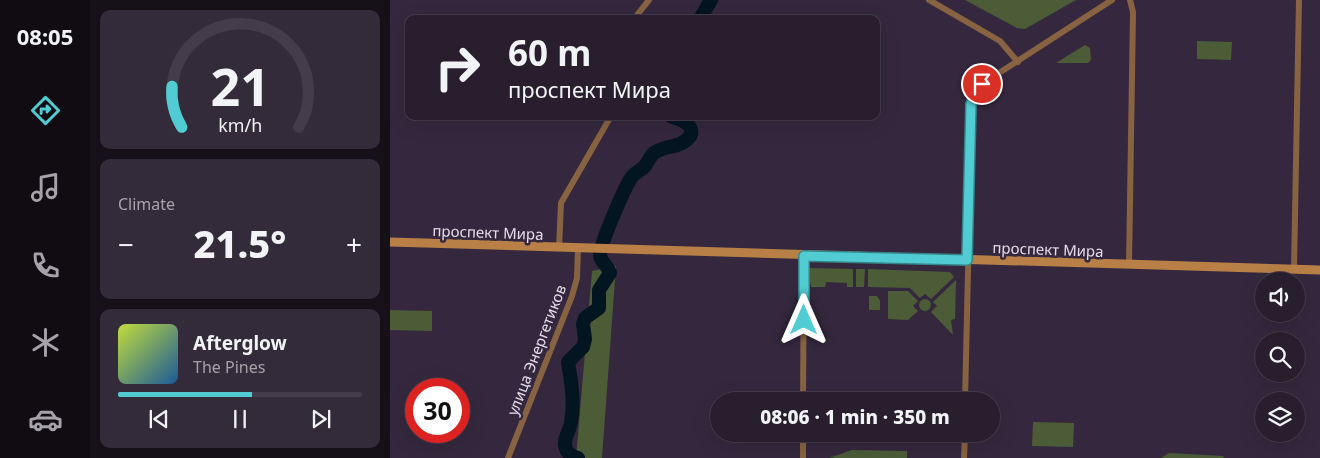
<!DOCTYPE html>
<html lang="en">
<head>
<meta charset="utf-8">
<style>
	body { margin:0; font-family:"Noto Sans",sans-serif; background:#342b3a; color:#f1f3f6; height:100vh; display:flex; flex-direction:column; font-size:19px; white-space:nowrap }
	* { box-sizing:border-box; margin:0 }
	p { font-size:16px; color:#a5a2aa }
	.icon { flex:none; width:28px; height:28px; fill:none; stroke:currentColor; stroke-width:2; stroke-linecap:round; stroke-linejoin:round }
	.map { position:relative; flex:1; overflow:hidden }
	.panel { display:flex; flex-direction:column; gap:10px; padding:10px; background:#161019; width:300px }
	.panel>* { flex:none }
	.hud { position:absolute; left:15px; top:15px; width:475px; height:105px; border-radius:10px; box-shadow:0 5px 20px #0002,0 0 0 1px #443c4a; background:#281e2e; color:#f1f3f6; overflow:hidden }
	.fabs { position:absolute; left:865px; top:272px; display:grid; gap:10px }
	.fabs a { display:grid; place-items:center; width:50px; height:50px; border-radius:50%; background:#281e2e; box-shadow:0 5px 20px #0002,0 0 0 1px #443c4a; font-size:25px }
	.speed { position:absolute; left:15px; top:378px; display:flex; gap:10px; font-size:25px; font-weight:700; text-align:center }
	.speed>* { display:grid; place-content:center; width:65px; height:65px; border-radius:50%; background:#281e2e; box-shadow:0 5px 20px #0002,0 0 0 1px #443c4a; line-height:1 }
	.speed .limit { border:8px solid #d22; background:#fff; color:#111 }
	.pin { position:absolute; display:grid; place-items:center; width:42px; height:42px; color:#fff; margin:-21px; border:2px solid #fff; border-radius:50%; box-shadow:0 1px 5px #0007 }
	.me { position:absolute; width:55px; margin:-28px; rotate:0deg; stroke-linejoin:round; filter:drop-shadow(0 0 4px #0008) }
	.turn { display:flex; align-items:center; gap:18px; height:105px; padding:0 20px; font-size:22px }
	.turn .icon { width:65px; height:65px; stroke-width:2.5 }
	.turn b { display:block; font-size:35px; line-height:42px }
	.big { font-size:38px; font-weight:800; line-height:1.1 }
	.panel .widget { flex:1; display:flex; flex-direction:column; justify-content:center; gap:8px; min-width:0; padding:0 18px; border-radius:10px; background:#342b3a }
	.panel .dial { align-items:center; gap:0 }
	.dial svg { height:130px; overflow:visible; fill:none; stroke:#443c4a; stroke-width:7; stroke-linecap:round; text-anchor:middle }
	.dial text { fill:#f1f3f6; stroke:none }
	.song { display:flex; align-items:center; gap:15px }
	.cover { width:60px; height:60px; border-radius:8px; background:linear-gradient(135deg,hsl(70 70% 55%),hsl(210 70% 35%)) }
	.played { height:5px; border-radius:2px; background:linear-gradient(90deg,#51ccd2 55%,#443c4a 55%) }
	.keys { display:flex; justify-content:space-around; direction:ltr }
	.heat { display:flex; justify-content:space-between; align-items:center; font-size:28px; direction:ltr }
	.trip { position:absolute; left:320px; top:392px; width:290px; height:50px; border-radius:25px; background:#281e2e; box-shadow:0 5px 20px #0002,0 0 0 1px #443c4a; font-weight:800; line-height:50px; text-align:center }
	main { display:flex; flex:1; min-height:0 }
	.menu { display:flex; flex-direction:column; width:90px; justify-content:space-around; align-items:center; background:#100c12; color:#a5a2aa }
	.menu .icon { width:35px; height:35px }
	.menu .selected { color:#51ccd2 }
	.menu b { font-size:22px; color:#f1f3f6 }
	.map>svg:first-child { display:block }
</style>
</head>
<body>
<main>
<nav class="menu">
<b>08:05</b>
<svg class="icon selected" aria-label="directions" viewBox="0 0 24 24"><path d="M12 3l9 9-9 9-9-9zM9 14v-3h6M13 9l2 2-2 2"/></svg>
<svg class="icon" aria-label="music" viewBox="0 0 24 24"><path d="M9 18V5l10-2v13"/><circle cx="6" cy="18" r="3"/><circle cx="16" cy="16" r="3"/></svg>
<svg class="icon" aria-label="phone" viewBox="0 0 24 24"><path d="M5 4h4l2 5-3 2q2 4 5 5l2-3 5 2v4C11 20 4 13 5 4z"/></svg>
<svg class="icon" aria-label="climate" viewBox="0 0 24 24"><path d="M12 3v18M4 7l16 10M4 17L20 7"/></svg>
<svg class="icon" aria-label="car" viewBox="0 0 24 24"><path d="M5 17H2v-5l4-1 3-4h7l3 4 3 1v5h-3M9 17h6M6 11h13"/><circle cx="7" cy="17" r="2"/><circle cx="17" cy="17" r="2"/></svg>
</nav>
<section class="panel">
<div class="widget dial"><svg viewBox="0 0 100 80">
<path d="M14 69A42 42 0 1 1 86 69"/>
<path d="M14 69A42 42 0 0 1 8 44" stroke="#51ccd2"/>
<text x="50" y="56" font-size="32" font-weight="700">21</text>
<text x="50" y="72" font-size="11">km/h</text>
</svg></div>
<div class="widget"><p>Climate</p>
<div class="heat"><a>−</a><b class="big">21.5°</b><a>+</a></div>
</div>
<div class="widget">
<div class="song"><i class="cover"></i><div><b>Afterglow</b><p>The Pines</p></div></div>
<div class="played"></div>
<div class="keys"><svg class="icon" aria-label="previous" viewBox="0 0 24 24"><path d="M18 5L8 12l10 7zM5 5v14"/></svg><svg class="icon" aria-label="pause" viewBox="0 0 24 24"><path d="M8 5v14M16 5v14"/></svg><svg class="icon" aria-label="next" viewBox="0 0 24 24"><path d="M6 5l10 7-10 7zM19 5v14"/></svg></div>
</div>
</section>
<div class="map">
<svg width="930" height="458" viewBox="0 0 930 458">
	<rect width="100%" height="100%" fill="#35283e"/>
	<path fill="#4b5c37" d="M 575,0 L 686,0 L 635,29 L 627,28 Z
		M 807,41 L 842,42 L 841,60 L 807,59 Z
		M 695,45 L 700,48 L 701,60 L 698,63 L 666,63 Z
		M 226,266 L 212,458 L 186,458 L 202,271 Z
		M 418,268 L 463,269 L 463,287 L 457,287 L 457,283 L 436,282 L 435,287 L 421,287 Z
		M 466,269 L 475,269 L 474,287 L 466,287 Z
		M 478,269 L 560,272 L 564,277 L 541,299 L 535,294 L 530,298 L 520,288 L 478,287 Z
		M 566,280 L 565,319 L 561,320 L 563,335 L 541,312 L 547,306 L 543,302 Z
		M 498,291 L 518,291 L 528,301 L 523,306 L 528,311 L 518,320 L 498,319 Z
		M 479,296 L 487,296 L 490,301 L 490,310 L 479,310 Z
		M529 305a6 6 0 1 1 12 0a6 6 0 1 1-12 0Z
		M 0,310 L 42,311 L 42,331 L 0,330 Z
		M 643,422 L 684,423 L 683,447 L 642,446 Z
		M 462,450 L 517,451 L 517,458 L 439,458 Z
		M 779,453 L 833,456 L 834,458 L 771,458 Z"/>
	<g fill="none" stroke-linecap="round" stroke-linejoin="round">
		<path stroke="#041522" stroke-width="14" d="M 310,19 L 321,0
			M 188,458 C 183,456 178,455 176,449 C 172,440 180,431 181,422 C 185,404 181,380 178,362 L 193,347 L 195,339 L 193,324 L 195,318 L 209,308 L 209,290 L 220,273 C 218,266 212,263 210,256 C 208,248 235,187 241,178 C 244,173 248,172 253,168 C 258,164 259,157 264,153 C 276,144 290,150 301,135 C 303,122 290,120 281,116"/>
		<path stroke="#876341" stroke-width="6" d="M 539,0 L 610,41 L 628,62
			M 244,19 L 259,0
			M 169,248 L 171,203 L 221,116
			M 739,265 L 743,12 L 740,0
			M 904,270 L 909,0
			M 413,401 L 414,256
			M 575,401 L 582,97 L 592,84 L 722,0
			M 413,434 L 413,458
			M 118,458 L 182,296 L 187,278 L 188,248
			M 574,458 L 575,434"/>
		<path stroke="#b88047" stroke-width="9" d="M 0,242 L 930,270"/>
	</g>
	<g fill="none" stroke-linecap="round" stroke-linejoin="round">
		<defs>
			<path id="route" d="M 414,320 L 414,256 L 577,260 L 581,104 L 586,91 L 592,84"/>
		</defs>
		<use href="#route" stroke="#358588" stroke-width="12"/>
		<use href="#route" stroke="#51ccd2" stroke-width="9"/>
	</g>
	<g text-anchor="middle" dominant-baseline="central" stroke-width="5" stroke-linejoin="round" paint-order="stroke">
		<g font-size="15" fill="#e4dcea" stroke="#35283e">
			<text transform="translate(98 232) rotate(2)">проспект Мира</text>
			<text transform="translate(658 249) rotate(2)">проспект Мира</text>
			<text transform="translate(146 350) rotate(-69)">улица Энергетиков</text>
		</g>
	</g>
</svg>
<div class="fabs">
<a><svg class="icon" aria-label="sound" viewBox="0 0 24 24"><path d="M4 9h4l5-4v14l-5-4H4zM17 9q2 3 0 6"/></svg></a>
<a><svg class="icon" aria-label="search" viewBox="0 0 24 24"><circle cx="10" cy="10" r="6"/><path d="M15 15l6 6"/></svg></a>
<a><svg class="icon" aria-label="layers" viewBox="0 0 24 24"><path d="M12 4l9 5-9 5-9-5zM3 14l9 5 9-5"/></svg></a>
</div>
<div class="speed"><div class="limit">30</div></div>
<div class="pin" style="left:592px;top:84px;background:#d93025"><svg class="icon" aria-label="arrive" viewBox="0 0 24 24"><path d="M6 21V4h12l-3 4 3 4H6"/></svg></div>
<svg class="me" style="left:414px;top:320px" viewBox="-20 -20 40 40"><path d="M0-17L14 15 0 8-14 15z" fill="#51ccd2" stroke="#fff" stroke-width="4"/></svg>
<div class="trip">08:06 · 1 min · 350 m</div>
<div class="hud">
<div class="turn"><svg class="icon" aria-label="right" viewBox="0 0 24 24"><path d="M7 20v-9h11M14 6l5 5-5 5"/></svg><div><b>60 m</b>проспект Мира</div></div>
</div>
</div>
</main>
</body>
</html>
